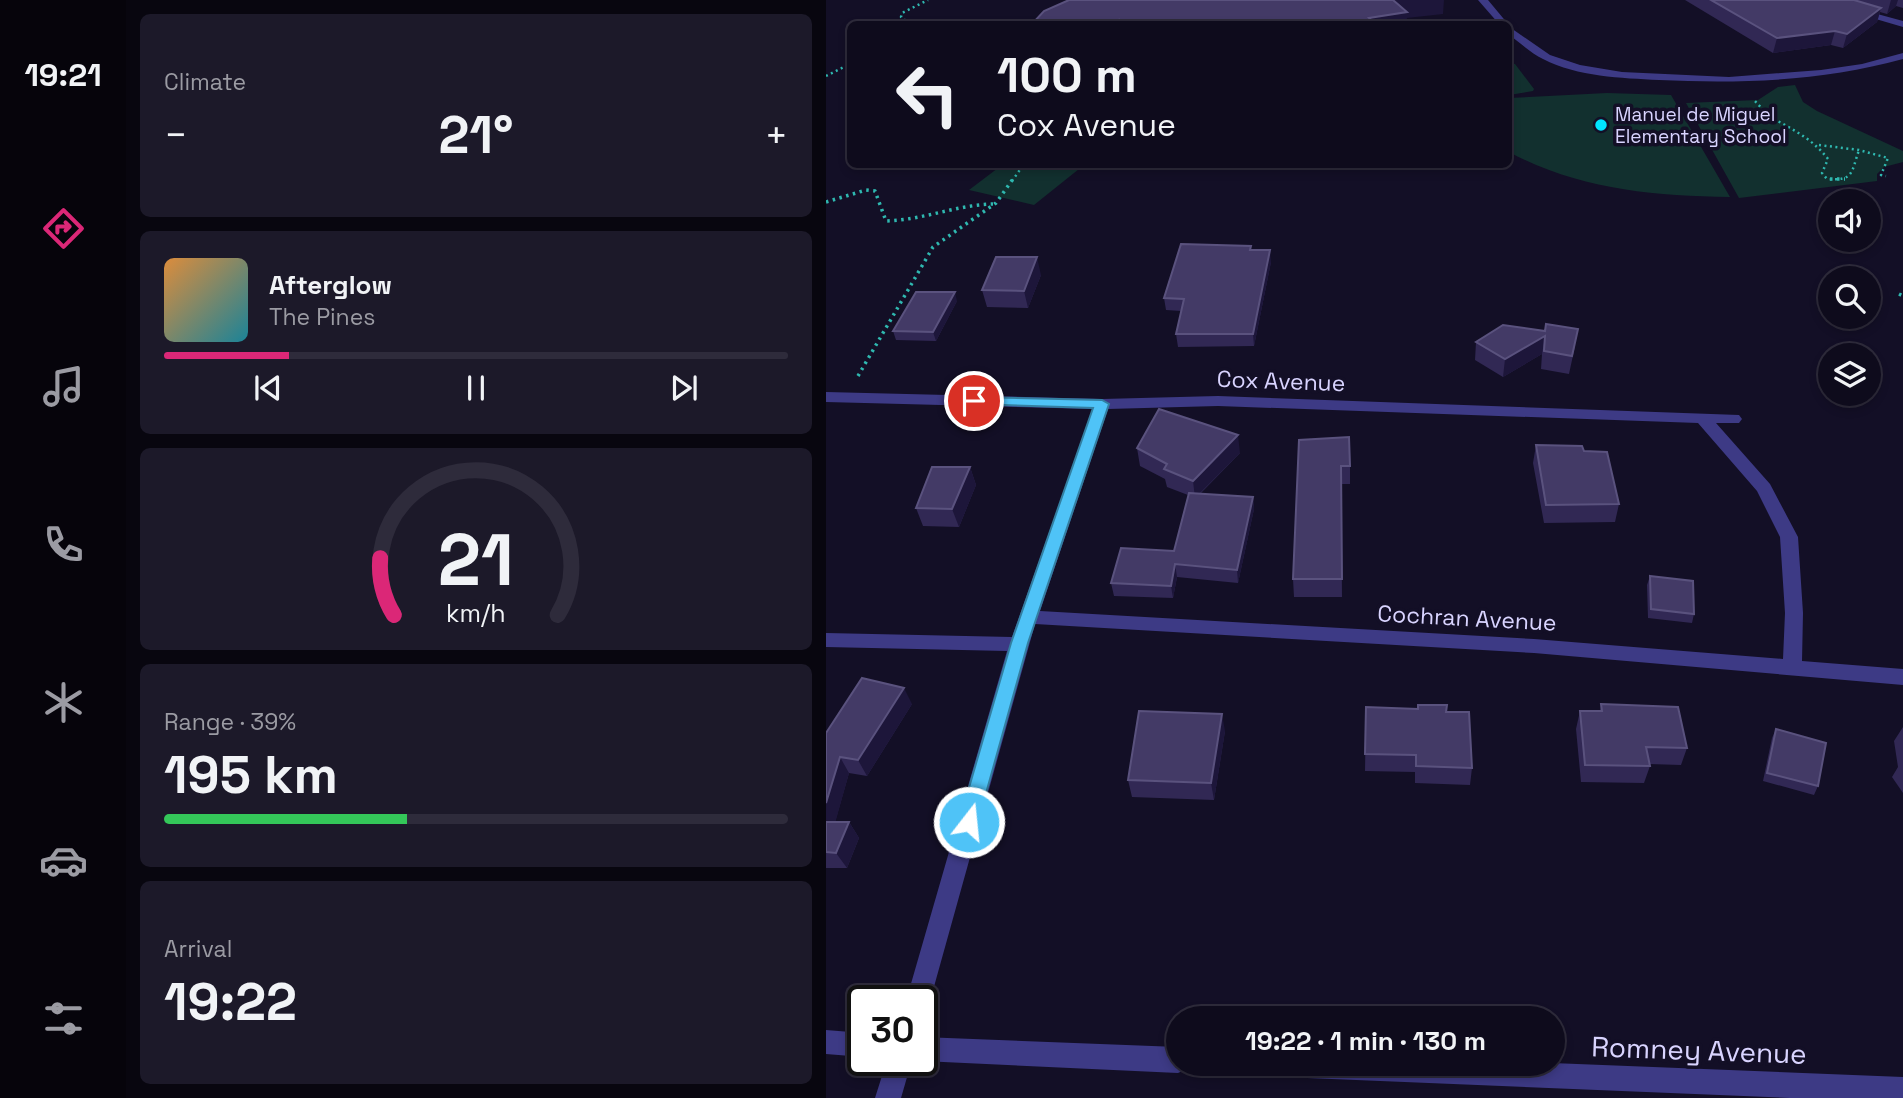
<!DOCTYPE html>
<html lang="en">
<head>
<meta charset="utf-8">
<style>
	body { margin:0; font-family:"Space Grotesk",sans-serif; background:#1c1929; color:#f1f3f6; height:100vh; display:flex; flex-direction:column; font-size:26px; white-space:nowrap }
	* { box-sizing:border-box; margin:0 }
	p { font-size:23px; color:#9b9ba3 }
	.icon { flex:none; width:38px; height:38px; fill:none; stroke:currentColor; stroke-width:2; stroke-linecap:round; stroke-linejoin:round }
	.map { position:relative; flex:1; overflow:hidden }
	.side { display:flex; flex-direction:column; gap:14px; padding:14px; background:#08060f; width:700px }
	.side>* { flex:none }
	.guide { position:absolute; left:21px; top:21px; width:665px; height:147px; border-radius:10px; box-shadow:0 4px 10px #0003,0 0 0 2px #2e2b3b; background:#0e0b1c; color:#f1f3f6; overflow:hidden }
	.controls { position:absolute; left:992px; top:189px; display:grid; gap:14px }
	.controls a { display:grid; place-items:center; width:63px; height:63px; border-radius:50%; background:#0e0b1c; box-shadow:0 4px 10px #0003,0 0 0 2px #2e2b3b; font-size:35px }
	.speed { position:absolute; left:21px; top:985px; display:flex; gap:14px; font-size:35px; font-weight:700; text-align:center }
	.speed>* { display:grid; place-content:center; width:91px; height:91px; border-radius:50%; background:#0e0b1c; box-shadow:0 4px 10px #0003,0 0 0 2px #2e2b3b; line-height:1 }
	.speed .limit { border:4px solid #111; border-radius:10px; background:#fff; color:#111 }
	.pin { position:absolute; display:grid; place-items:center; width:60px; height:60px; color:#fff; margin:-30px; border:4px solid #fff; border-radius:50%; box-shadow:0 2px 7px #0007 }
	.me { position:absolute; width:77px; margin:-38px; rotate:16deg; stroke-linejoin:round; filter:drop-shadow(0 0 5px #0008) }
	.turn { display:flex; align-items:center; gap:24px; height:147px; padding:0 35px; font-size:32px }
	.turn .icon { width:91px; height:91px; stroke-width:2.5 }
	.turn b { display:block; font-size:49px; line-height:60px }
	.big { font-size:52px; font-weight:700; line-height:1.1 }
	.side .widget { flex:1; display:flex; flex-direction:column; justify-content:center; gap:10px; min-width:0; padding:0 24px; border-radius:10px; background:#1c1929 }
	.side .dial { align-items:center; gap:0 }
	.dial svg { height:182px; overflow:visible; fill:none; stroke:#2e2b3b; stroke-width:7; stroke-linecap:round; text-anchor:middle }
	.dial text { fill:#f1f3f6; stroke:none }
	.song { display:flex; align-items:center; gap:21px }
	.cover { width:84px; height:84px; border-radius:10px; background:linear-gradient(135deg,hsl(30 70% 55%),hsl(190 70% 35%)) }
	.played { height:7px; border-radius:4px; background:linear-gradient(90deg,#db2777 20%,#2e2b3b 20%) }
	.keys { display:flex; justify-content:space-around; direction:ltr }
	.heat { display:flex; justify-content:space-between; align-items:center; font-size:38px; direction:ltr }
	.charge { height:10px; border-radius:5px; background:linear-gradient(90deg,#34c759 39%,#2e2b3b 0) }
	.trip { position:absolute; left:340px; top:1006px; width:399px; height:70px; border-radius:35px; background:#0e0b1c; box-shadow:0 4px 10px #0003,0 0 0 2px #2e2b3b; font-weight:700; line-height:70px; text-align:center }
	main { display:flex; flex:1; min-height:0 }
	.menu { display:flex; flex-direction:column; width:126px; justify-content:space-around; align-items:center; background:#06040b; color:#9b9ba3 }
	.menu .icon { width:49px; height:49px }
	.menu .current { color:#db2777 }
	.menu b { font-size:32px; color:#f1f3f6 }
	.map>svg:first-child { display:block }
</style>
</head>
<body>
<main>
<nav class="menu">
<b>19:21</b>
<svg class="icon current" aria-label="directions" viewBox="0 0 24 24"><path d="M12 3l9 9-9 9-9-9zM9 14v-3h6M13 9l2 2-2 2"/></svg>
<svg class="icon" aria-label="music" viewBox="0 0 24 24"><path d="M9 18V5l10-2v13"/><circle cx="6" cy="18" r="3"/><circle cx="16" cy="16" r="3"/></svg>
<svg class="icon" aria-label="phone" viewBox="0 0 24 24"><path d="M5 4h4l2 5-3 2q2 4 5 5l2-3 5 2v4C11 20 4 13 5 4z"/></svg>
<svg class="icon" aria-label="climate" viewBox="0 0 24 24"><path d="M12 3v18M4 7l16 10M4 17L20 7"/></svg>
<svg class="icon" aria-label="car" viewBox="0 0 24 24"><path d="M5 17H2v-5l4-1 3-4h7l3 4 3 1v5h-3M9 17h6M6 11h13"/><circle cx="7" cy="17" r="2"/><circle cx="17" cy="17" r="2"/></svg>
<svg class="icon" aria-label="filters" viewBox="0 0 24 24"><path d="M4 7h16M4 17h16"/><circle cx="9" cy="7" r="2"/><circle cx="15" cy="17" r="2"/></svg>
</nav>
<section class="side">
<div class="widget"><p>Climate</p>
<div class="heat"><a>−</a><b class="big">21°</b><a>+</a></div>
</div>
<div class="widget">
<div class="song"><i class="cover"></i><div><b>Afterglow</b><p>The Pines</p></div></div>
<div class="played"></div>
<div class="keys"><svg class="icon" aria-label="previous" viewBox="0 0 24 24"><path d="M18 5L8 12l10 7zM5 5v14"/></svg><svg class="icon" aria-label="pause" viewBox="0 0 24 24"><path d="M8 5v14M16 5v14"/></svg><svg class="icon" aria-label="next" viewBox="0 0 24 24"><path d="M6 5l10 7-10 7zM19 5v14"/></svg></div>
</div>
<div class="widget dial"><svg viewBox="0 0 100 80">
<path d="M14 69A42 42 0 1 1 86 69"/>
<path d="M14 69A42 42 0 0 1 8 44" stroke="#db2777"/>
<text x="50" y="56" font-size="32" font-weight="700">21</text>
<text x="50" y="72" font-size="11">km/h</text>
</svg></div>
<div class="widget"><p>Range · 39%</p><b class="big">195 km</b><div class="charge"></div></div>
<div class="widget"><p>Arrival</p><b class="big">19:22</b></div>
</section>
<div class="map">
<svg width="1077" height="1098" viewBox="0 0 1077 1098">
	<rect width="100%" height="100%" fill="#130f26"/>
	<path fill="#12302f" d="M 682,63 L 689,64 L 708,89 L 707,91 L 683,95 Z
		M 969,85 L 977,102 L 991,111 L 1077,151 L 1077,162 L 1058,167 L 1051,174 L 1051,181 L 913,198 L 860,103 L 932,100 L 952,87 Z
		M 781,93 L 845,95 L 904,197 C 826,196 752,189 683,152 L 683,98 Z
		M 176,165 L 176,164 L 258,165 L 208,205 L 143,190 Z"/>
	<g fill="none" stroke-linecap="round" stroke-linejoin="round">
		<path stroke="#2fb8b0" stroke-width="2.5" stroke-dasharray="2 3.5" stroke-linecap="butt" d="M 84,24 L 75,17 L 76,13 L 102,0
			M 0,76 L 24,64
			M 943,116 C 965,129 986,138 1002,159 L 996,173 L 1001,179 C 1028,181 1025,173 1033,150
			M 923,118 L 943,116 L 928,100
			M 993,145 L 1033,150 L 1062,158 L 1055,175 L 1060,176
			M 186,181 L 198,164"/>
		<path stroke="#2fb8b0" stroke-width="3.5" stroke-dasharray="2.5 4.5" stroke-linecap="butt" d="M 1004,179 L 1019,179
			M 0,202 L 40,190 L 49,191 L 60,221 C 97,220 130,205 167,204
			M 1073,294 L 1077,296
			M 32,376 L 107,247 L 170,203 L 187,179"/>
		<path fill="#3d3a85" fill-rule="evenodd" d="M 652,0 L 662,0 L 682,24 L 673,24 Z
			M 985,0 L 1000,0 L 1077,21 L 1077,27 Z
			M 682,26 L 724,55 L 754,65 L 796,72 L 903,77 L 995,70 L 1036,64 L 1077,53 L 1077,59 C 997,81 915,84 833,80 C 795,78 752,77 717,59 C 705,53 693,42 682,34 Z
			M 0,392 L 276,399 L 392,396 L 913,415 L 916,419 L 913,423 L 890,423 L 944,484 L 972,537 L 977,613 L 976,661 L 1077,669 L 1077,685 L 708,653 L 209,624 L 104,1001 L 101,1010 L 96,1011 L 96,1001 L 80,1001 L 181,651 L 0,647 L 0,633 L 186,637 L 267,409 L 0,402 ZM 392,406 L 872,423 L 931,491 L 954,537 L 959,613 L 957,659 L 708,639 L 214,611 L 282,409 Z
			M 0,1030 L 37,1033 L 37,1057 L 0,1054 Z
			M 96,1037 L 352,1047 L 352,1064 L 363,1064 L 361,1069 L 352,1073 L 96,1061 L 94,1060 L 96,1060 Z
			M 61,1060 L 86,1060 L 75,1098 L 49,1098 Z
			M 726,1063 L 1077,1077 L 1077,1098 L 964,1098 L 457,1077 L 448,1073 L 444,1064 Z"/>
	</g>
	<path fill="#312854" d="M 859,0 L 1077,0 L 1077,8 L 1070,6 L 1061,14 L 1054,12 L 1051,22 L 1017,48 L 1005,45 L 947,53 Z
		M 425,250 L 445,262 L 428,346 L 352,347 L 350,334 L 355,311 L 340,310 L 338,298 Z
		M 215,275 L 202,308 L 161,307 L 156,290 Z
		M 131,301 L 110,341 L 70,340 L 67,331 Z
		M 719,331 L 749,346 L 743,374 L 715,369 L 716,354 L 677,377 L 649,360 L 650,342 Z
		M 473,440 L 524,466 L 524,484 L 515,484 L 516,597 L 468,597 L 467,579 Z
		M 710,445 L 758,451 L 793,504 L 789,522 L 718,523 L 707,463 Z
		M 311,448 L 414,453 L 374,494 L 427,497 L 428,509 L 412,583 L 351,577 L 347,598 L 288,596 L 285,583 L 348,551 L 362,495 L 341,487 L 339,479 L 314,466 Z
		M 144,467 L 150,485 L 133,527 L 97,526 L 90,508 Z
		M 824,576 L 868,614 L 866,623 L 822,618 L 821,585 Z
		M 86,704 L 41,776 L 23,773 L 9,822 L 23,822 L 33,838 L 21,868 L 0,868 L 0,733 Z
		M 775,704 L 861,748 L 855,765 L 823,764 L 824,766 L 818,783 L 755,782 L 750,729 L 754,711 L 774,711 Z
		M 540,707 L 620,712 L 646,768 L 644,785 L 589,783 L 589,772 L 539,771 Z
		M 1077,727 L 1077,793 L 1066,777 L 1072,767 L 1068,741 Z
		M 950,729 L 992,786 L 988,795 L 937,781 L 946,738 Z
		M 399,731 L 388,800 L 306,797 L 302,780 Z"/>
	<path fill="#1d163a" d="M 566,0 L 618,0 L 617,14 L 581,18 L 580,24 L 543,24 L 543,18 Z
		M 1065,0 L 1072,0 L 1070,6 L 1061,14 Z
		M 1055,8 L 1051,22 L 1017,48 L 1021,34 Z
		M 1009,31 L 1005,45 L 947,53 L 951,38 Z
		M 444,250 L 445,262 L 428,346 L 427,334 Z
		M 211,257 L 215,275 L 202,308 L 198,291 Z
		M 129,292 L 131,301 L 110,341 L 107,332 Z
		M 719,336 L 716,354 L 677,377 L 679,359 Z
		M 412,435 L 414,453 L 369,498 L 367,481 Z
		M 144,467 L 150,485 L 133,527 L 126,509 Z
		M 427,497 L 428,509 L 412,583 L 411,570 Z
		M 349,564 L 351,577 L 347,598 L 345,586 Z
		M 78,688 L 86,704 L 41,776 L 32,760 Z
		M 396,714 L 399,731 L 388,800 L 385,783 Z
		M 14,757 L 23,773 L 5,838 L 0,831 L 0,803 Z
		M 23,822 L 33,838 L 21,868 L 10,853 Z"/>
	<path fill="#433a66" stroke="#5a527e" stroke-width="2" d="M 243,0 L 567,0 L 581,12 L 543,18 L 549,24 L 295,24 L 293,20 L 289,24 L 206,24 L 218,11 Z
		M 885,0 L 1028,0 L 1055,8 L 1021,34 L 1009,31 L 951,38 Z
		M 355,244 L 425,246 L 424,250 L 444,250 L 427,334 L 350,334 L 358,299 L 338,298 Z
		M 170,257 L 211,257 L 198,291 L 156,290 Z
		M 90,292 L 129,292 L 107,332 L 67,331 Z
		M 720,324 L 752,329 L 746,356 L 718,351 L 719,336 L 679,359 L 650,342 L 677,325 L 719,331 Z
		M 333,409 L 412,435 L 367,481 L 338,469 L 341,464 L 311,448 Z
		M 523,437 L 524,466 L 515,466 L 516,579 L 467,579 L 473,440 Z
		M 710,445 L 756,446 L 758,451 L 781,452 L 793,504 L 720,505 Z
		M 106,467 L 144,467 L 126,509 L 90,508 Z
		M 363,493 L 427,497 L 411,570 L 349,564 L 345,586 L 285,583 L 295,548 L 348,551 Z
		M 824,576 L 867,581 L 868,614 L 825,609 Z
		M 36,678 L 78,688 L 32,760 L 14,757 L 0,803 L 0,733 Z
		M 775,704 L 852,707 L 861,748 L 820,747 L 824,766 L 759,765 L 754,711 L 776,711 Z
		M 592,705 L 621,705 L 620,712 L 643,712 L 646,768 L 590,766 L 590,755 L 539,754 L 540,707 L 592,709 Z
		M 313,711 L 396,714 L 385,783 L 302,780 Z
		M 950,729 L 1000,743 L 992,786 L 941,773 Z
		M 0,822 L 23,822 L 10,853 L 0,852 Z"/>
	<path fill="#4fc3f7" stroke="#337fa1" stroke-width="2" d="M 148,397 L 276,400 L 283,404 L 202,643 L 152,822 L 150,828 L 143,831 L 136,828 L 133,822 L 185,643 L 267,408 L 143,404 L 141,401 Z"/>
	<circle fill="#00e5ff" stroke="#130f26" stroke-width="2.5" cx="775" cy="125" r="7"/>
	<g text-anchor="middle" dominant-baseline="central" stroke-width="7" stroke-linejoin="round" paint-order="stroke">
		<g font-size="19" fill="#d9d4ff" stroke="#130f26" text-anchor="start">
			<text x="789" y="114">Manuel de Miguel<tspan x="789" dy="22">Elementary School</tspan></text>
		</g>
		<g font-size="23" fill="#d9d4ff" stroke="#130f26">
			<text transform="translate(455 381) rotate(2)">Cox Avenue</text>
			<text transform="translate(641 618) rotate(3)">Cochran Avenue</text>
		</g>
		<g font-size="28" fill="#d9d4ff" stroke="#130f26">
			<text transform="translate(873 1050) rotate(2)">Romney Avenue</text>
		</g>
	</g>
</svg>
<div class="controls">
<a><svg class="icon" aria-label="sound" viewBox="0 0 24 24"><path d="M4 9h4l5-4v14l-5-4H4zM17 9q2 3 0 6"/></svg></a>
<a><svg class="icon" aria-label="search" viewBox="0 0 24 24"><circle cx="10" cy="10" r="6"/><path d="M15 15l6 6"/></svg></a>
<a><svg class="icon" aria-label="layers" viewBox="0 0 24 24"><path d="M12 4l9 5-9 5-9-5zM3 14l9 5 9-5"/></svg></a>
</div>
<div class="speed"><div class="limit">30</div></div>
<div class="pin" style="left:148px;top:401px;background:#d93025"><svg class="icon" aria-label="arrive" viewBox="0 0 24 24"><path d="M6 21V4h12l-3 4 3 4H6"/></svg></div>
<svg class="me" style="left:143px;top:822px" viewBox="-20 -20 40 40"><circle r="17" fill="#4fc3f7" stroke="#fff" stroke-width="3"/><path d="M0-11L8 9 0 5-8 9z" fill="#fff"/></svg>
<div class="trip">19:22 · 1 min · 130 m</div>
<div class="guide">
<div class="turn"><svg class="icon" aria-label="left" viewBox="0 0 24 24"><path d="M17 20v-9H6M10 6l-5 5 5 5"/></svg><div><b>100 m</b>Cox Avenue</div></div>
</div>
</div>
</main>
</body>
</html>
